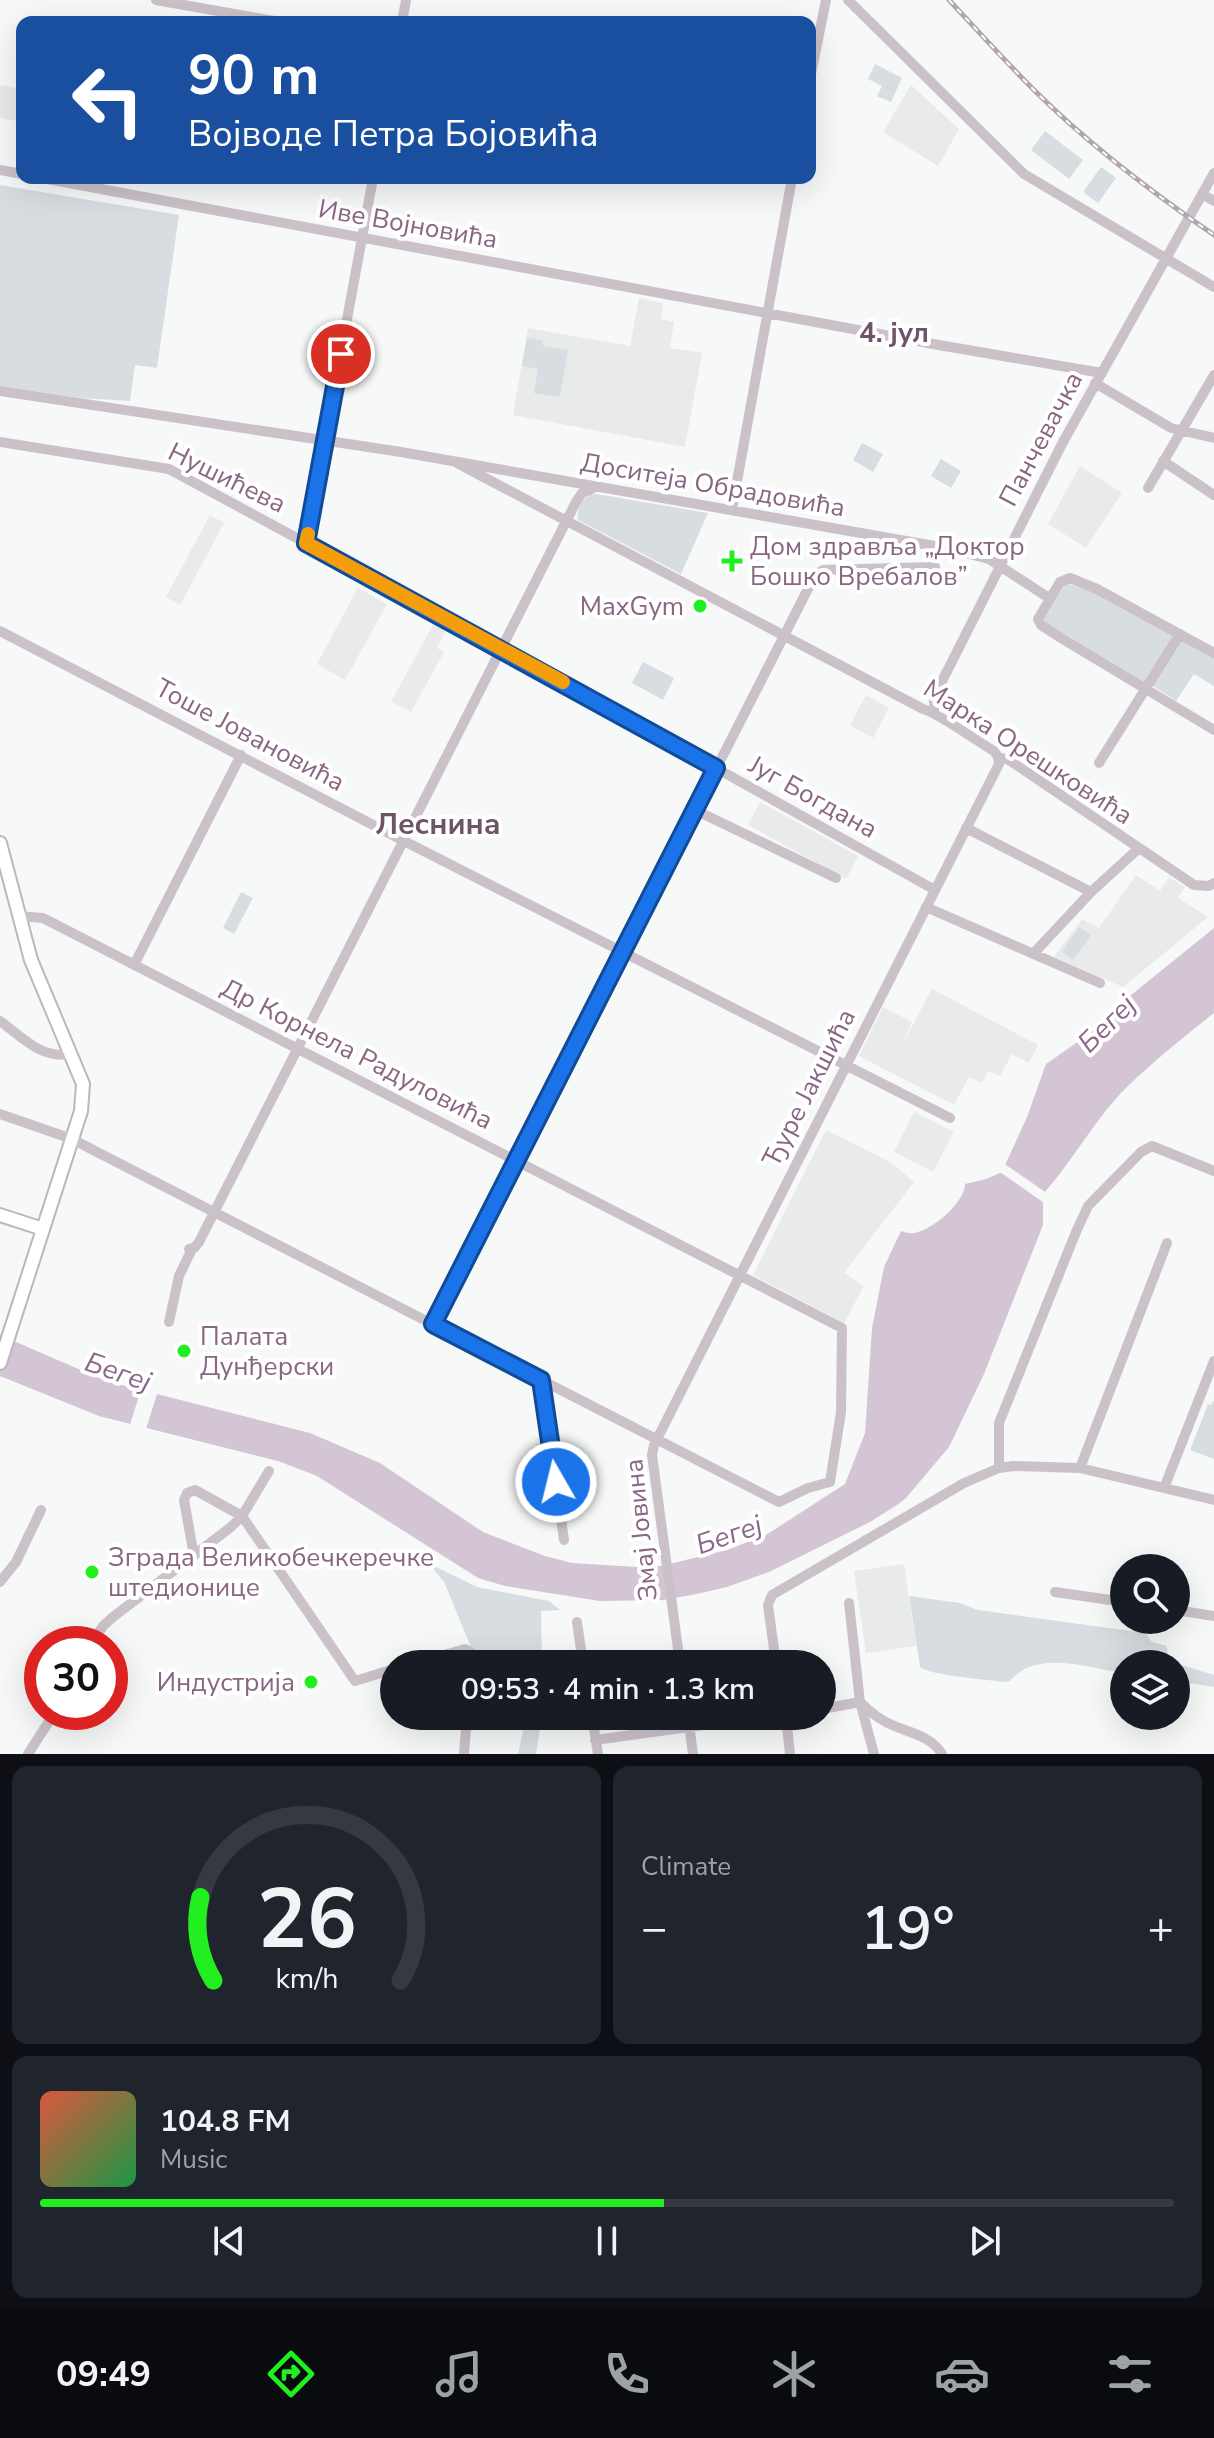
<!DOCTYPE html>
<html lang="en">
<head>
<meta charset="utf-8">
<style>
	body { margin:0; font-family:"Nunito Sans",sans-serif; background:#20242c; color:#f1f3f6; height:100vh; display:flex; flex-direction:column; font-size:30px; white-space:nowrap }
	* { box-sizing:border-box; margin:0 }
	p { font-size:26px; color:#9ea1a6 }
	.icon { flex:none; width:44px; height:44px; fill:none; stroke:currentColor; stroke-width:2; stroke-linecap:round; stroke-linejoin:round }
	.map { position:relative; height:1754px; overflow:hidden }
	.details { display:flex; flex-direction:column; gap:12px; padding:12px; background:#0d0f14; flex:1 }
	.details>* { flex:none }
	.banner { position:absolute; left:16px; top:16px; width:800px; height:168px; border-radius:16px; box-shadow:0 8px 32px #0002; background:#1a4fa0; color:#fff; overflow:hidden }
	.fabs { position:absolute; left:1110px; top:1554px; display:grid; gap:16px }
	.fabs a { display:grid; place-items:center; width:80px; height:80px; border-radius:50%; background:#171b24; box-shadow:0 8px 32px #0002; font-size:40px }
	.speed { position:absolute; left:24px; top:1626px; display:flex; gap:16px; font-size:40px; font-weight:700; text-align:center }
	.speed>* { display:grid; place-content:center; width:104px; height:104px; border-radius:50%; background:#171b24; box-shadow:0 8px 32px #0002; line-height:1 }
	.speed .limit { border:12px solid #d22; background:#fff; color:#111 }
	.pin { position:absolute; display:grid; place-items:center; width:68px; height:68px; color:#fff; margin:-34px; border:4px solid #fff; border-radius:50%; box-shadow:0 2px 8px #0007 }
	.me { position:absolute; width:88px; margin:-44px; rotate:352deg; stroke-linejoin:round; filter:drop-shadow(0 0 6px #0008) }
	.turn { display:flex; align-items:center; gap:28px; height:168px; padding:0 40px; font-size:36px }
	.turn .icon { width:104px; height:104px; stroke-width:2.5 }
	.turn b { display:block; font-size:56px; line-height:68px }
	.big { font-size:60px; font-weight:600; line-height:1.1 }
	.details .card { flex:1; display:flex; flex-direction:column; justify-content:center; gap:12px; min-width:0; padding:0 28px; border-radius:16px; background:#20242c }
	.details .dial { align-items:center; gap:0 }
	.dial svg { height:208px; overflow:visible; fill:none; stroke:#363941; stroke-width:7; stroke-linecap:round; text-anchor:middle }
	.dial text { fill:#f1f3f6; stroke:none }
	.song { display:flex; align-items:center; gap:24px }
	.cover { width:96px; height:96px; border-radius:12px; background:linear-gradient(135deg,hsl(10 70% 55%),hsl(140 70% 35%)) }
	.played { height:8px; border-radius:4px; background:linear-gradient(90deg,#22ef20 55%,#363941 55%) }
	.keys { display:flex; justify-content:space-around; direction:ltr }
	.heat { display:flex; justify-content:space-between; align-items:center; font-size:44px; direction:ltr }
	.details .tiles { flex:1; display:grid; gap:12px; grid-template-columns:1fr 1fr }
	.card:last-child { grid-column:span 2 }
	.trip { position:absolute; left:380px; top:1650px; width:456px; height:80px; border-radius:40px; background:#171b24; box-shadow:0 8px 32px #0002; font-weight:600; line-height:80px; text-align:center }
	.tab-bar { display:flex; height:128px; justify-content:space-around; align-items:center; background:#090b0e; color:#9ea1a6 }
	.tab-bar .icon { width:56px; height:56px }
	.tab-bar .current { color:#22ef20 }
	.tab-bar b { font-size:36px; color:#f1f3f6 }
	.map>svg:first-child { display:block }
</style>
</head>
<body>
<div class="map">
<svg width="1214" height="1754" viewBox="0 0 1214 1754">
	<rect width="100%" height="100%" fill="#f6f9f8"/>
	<path fill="#e9eaea" d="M 0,85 L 22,89 L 22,122 L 0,118 Z
		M 911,85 L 959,129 L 938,166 L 883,132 Z
		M 639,298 L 663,303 L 661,319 L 674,322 L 670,348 L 702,353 L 685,447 L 513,415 L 528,328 L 630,346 Z
		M 1080,466 L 1122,493 L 1086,548 L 1048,524 Z
		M 210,515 L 224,523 L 180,605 L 166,597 Z
		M 358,588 L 387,604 L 345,680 L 317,664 Z
		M 434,623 L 447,629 L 437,648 L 444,652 L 411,712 L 391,702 Z
		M 866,695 L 889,708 L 873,738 L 850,725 Z
		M 760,802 L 858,856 L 846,879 L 748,825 Z
		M 1136,875 L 1160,891 L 1169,877 L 1185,887 L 1178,898 L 1208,917 L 1123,987 L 1054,957 L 1082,919 L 1099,928 Z
		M 932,989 L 1038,1045 L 1029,1063 L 1012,1054 L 1000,1076 L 988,1071 L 982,1083 L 969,1077 L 954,1105 L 859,1056 L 883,1007 L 912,1022 L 902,1045 Z
		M 914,1112 L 954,1132 L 933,1172 L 894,1152 Z
		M 826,1130 L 892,1163 L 914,1182 L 844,1273 L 864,1286 L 844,1323 L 753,1275 Z
		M 904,1564 L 916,1646 L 866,1653 L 854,1571 Z"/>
	<path fill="#d7dde1" d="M 875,64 L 902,78 L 891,102 L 877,96 L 882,86 L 868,79 Z
		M 1045,131 L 1083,160 L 1069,179 L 1031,150 Z
		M 1101,167 L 1116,178 L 1098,203 L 1083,192 Z
		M 0,185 L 179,215 L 157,368 L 135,365 L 130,401 L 81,398 L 0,386 Z
		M 527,338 L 543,340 L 543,346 L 568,350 L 560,397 L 534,393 L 538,369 L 522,366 Z
		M 862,443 L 883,454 L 873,472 L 853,460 Z
		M 941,459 L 961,471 L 951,488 L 931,476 Z
		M 591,493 L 708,513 L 681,574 L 578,520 C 576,509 582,500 591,493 Z
		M 1066,583 L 1096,593 L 1176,635 L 1144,683 L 1041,620 Z
		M 1180,635 L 1214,657 L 1214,686 L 1194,674 L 1176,701 L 1149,683 Z
		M 643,662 L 674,678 L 663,700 L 632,683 Z
		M 241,892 L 253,898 L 234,934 L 223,928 Z
		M 1079,927 L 1091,935 L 1073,960 L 1062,952 Z
		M 1213,1401 L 1214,1402 L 1214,1459 L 1190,1450 L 1208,1404 L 1211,1405 Z
		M 428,1563 L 477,1587 L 549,1601 L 560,1610 L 541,1611 L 542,1664 L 473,1652 L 444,1582 Z
		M 909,1596 L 960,1603 L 978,1610 L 1145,1633 L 1152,1642 L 1167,1646 L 1168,1661 L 1214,1675 L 1214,1687 L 1176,1681 L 1176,1664 L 1124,1664 L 1124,1673 C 1088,1668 1036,1649 1010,1681 L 1003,1682 C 983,1679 933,1676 920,1667 Z
		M 526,1716 L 542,1716 L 536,1754 L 518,1754 Z"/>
	<path fill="#d3c5d3" d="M 1214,928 L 1214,1013 C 1185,1036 1155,1060 1128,1086 C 1095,1118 1074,1160 1043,1194 L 1043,1225 L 984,1374 L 949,1447 L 906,1498 L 897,1505 L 870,1522 L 769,1572 L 727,1587 L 692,1595 L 663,1600 L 600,1601 L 505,1586 L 478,1578 L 317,1476 L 278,1461 L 99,1416 L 0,1376 L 0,1335 L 106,1381 L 310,1433 L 380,1463 L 483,1532 L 545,1556 L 572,1563 L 637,1567 L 661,1566 L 727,1550 L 766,1535 L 845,1484 L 865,1433 L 872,1328 L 884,1267 L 901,1231 C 905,1232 910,1234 914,1233 C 933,1230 965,1202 965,1184 L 986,1179 L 1002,1172 L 1027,1117 L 1046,1064 L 1082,1039 L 1120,1004 Z"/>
	<path fill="#f6f9f8" d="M 1002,1162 L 1048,1194 L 1047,1205 L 997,1170 Z
		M 142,1386 L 158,1391 L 145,1432 L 129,1428 Z"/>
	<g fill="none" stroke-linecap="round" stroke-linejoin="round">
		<defs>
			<path id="major" d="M 0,843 L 31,960 L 83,1084 L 81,1111 L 0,1363
				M 0,1215 L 43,1229"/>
		</defs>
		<use href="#major" stroke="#bfb5bd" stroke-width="16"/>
		<path stroke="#cbc2c9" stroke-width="10" d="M 156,0 L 280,22
			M 848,0 L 1024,174 L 1214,287
			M 402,22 L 406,0
			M 810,79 L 826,0
			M 0,170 L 22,174
			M 42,178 L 933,344 L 1102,373
			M 1202,194 L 1214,201
			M 1095,383 L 1171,428 L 1214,438
			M 0,391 L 401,452 L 946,548 L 989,559 L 1049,598
			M 0,442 L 169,469 L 502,649 L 935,890
			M 1163,461 L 1214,495
			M 457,463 L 923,709 C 940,714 975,740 994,751 L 998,757 L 1009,760 L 1194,885 L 1209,886 L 1214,883
			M 1148,488 L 1214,375
			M 732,509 L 792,178
			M 306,543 L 373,178
			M 0,631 L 404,841 L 950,1118
			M 1214,653 L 1097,589 L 1070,578 L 1060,582 L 1038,619 L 1041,625 L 1061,638 L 1214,730
			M 934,711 L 934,697 L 1063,442 L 1214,173
			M 1099,763 L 1180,634
			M 695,810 L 836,878
			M 966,828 L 1091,892
			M 926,907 L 1100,983
			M 1033,954 L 1091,892 L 1138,849
			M 134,965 L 241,755
			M 0,1021 C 22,1037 41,1059 69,1054
			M 0,1114 L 72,1139 L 99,1153 L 779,1502 L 808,1488 L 830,1482 L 841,1412 L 842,1328 L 43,918 L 19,916
			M 189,1249 L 194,1248 L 199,1242 L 576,502 L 582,493 L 593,488
			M 169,1322 L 179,1276 L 192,1249
			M 433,1324 L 815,575 L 823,570 L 935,567
			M 541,1380 L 564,1540
			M 999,1468 L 999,1423 L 1076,1232 L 1088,1206 L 1141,1152 L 1152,1146 L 1214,1171
			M 1080,1468 L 1167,1243
			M 1164,1488 L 1214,1361
			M 194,1556 L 184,1500 L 187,1493 L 195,1490 L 242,1516 L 355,1681 L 394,1669
			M 0,1582 L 16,1562 L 41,1510
			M 1055,1592 L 1124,1602
			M 849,1603 L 860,1702 L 874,1754
			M 1176,1610 L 1214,1616
			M 577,1622 L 583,1664
			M 91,1644 L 103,1626 L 113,1617 L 231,1527 L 242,1516 L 269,1471
			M 413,1664 L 465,1649 L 471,1652 L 472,1664
			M 680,1664 L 652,1455 L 654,1445 L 999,764 L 998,757
			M 776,1664 L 768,1605 L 772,1595 L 964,1483 L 999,1468 L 1013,1466 L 1080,1468 L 1214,1500
			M 822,1709 L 860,1702 C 870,1712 880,1720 892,1725 C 910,1733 931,1736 942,1754
			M 592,1716 L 598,1754
			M 688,1716 L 693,1754
			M 786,1716 L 790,1754
			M 595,1740 L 769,1716
			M 28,1754 L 55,1712
			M 464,1754 L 467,1716"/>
		<use href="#major" stroke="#fff" stroke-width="12"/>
		<defs>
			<path id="rail" d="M 949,0 C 977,30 1004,60 1033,89 C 1088,144 1150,191 1214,235"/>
		</defs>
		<use href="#rail" stroke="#b2a5af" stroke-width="5"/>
		<use href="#rail" stroke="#fff" stroke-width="2" stroke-dasharray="6" stroke-linecap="butt"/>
	</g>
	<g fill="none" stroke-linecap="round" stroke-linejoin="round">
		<defs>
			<path id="route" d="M 341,354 L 306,543 L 716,768 L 433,1324 L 541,1380 L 556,1482"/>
		</defs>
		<use href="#route" stroke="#114b97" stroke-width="20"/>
		<use href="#route" stroke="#1a73e8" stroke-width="14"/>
		<path stroke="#f59e0b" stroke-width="14" d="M 308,534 L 306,543 L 563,682"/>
	</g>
	<g fill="#22ef20" stroke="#fff" stroke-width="3">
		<path d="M728 549h8v8h8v8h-8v8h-8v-8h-8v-8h8z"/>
		<circle cx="700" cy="606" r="8"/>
		<circle cx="184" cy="1351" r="8"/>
		<circle cx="92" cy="1572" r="8"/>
		<circle cx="311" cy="1682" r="8"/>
	</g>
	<g text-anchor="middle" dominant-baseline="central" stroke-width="8" stroke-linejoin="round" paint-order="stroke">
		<g font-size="26" fill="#896682" stroke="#fff">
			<text transform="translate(408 224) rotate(10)">Иве Војновића</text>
			<text transform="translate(1041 439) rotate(-62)">Панчевачка</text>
			<text transform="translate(227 478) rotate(26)">Нушићева</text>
			<text transform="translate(713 485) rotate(10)">Доситеја Обрадовића</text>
			<text transform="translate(250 735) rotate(28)">Тоше Јовановића</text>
			<text transform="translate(1028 752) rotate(33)">Марка Орешковића</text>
			<text transform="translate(813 797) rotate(29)">Југ Богдана</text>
			<text transform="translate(357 1054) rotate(27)">Др Корнела Радуловића</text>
			<text transform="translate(809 1088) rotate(-63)">Ђуре Јакшића</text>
			<text transform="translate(641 1530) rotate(-96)">Змај Јовина</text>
		</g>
		<g font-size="26" fill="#896682" stroke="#fff" text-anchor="start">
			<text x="750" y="546">Дом здравља „Доктор<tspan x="750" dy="30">Бошко Вребалов”</tspan></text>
			<text x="684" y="606" text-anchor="end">MaxGym</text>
			<text x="200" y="1336">Палата<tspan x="200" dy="30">Дунђерски</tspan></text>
			<text x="108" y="1557">Зграда Великобечкеречке<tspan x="108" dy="30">штедионице</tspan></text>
			<text x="295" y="1682" text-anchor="end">Индустрија</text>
		</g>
		<g font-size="28" font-weight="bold" fill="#6e5469" stroke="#fff">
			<text x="894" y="333">4. јул</text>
		</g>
		<g font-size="28" font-style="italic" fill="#8b678b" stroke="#fff">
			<text transform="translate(1107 1024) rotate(-45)">Бегеј</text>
			<text transform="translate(118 1372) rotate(19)">Бегеј</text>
			<text transform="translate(729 1535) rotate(-19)">Бегеј</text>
		</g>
		<g font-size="30" font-weight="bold" fill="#6e5469" stroke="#fff">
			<text x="438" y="824">Леснина</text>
		</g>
	</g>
</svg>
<div class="fabs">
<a><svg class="icon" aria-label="search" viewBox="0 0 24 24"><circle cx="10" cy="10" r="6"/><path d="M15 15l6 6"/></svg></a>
<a><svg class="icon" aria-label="layers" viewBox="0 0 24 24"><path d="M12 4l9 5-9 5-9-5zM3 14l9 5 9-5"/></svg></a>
</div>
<div class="speed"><div class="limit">30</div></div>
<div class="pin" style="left:341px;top:354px;background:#d93025"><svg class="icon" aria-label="arrive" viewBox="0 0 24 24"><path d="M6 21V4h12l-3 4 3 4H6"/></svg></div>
<svg class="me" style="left:556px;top:1482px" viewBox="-20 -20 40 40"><circle r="17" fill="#1a73e8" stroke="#fff" stroke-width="3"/><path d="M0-11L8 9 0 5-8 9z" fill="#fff"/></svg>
<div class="trip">09:53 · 4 min · 1.3 km</div>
<div class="banner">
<div class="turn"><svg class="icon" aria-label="left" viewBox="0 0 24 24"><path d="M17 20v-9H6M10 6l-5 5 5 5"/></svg><div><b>90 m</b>Војводе Петра Бојовића</div></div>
</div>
</div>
<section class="details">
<div class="tiles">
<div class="card dial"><svg viewBox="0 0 100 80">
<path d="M14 69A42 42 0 1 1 86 69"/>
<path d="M14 69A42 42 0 0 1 9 37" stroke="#22ef20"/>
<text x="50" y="56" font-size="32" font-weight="700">26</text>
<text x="50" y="72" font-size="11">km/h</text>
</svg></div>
<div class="card"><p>Climate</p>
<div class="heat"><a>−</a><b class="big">19°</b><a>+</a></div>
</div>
<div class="card">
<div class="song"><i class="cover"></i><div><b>104.8 FM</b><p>Music</p></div></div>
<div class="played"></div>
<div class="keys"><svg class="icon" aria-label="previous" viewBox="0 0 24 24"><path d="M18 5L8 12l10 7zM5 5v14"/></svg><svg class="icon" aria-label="pause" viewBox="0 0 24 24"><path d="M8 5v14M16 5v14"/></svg><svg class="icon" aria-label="next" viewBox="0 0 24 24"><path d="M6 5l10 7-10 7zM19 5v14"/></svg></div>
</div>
</div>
</section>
<nav class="tab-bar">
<b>09:49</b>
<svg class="icon current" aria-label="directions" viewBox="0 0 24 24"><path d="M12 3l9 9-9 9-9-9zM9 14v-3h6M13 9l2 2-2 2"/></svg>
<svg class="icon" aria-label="music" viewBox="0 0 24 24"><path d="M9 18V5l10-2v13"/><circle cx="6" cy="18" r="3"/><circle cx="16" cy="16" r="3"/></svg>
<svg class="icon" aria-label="phone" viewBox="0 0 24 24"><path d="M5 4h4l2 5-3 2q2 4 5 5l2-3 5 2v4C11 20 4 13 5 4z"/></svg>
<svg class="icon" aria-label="climate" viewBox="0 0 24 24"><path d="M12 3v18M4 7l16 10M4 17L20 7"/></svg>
<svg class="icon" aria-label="car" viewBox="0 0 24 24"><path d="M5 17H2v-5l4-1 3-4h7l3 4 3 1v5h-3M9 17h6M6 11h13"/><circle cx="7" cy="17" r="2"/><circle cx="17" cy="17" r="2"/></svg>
<svg class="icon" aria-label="filters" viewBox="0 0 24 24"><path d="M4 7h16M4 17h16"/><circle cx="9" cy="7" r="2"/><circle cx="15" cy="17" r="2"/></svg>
</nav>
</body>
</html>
